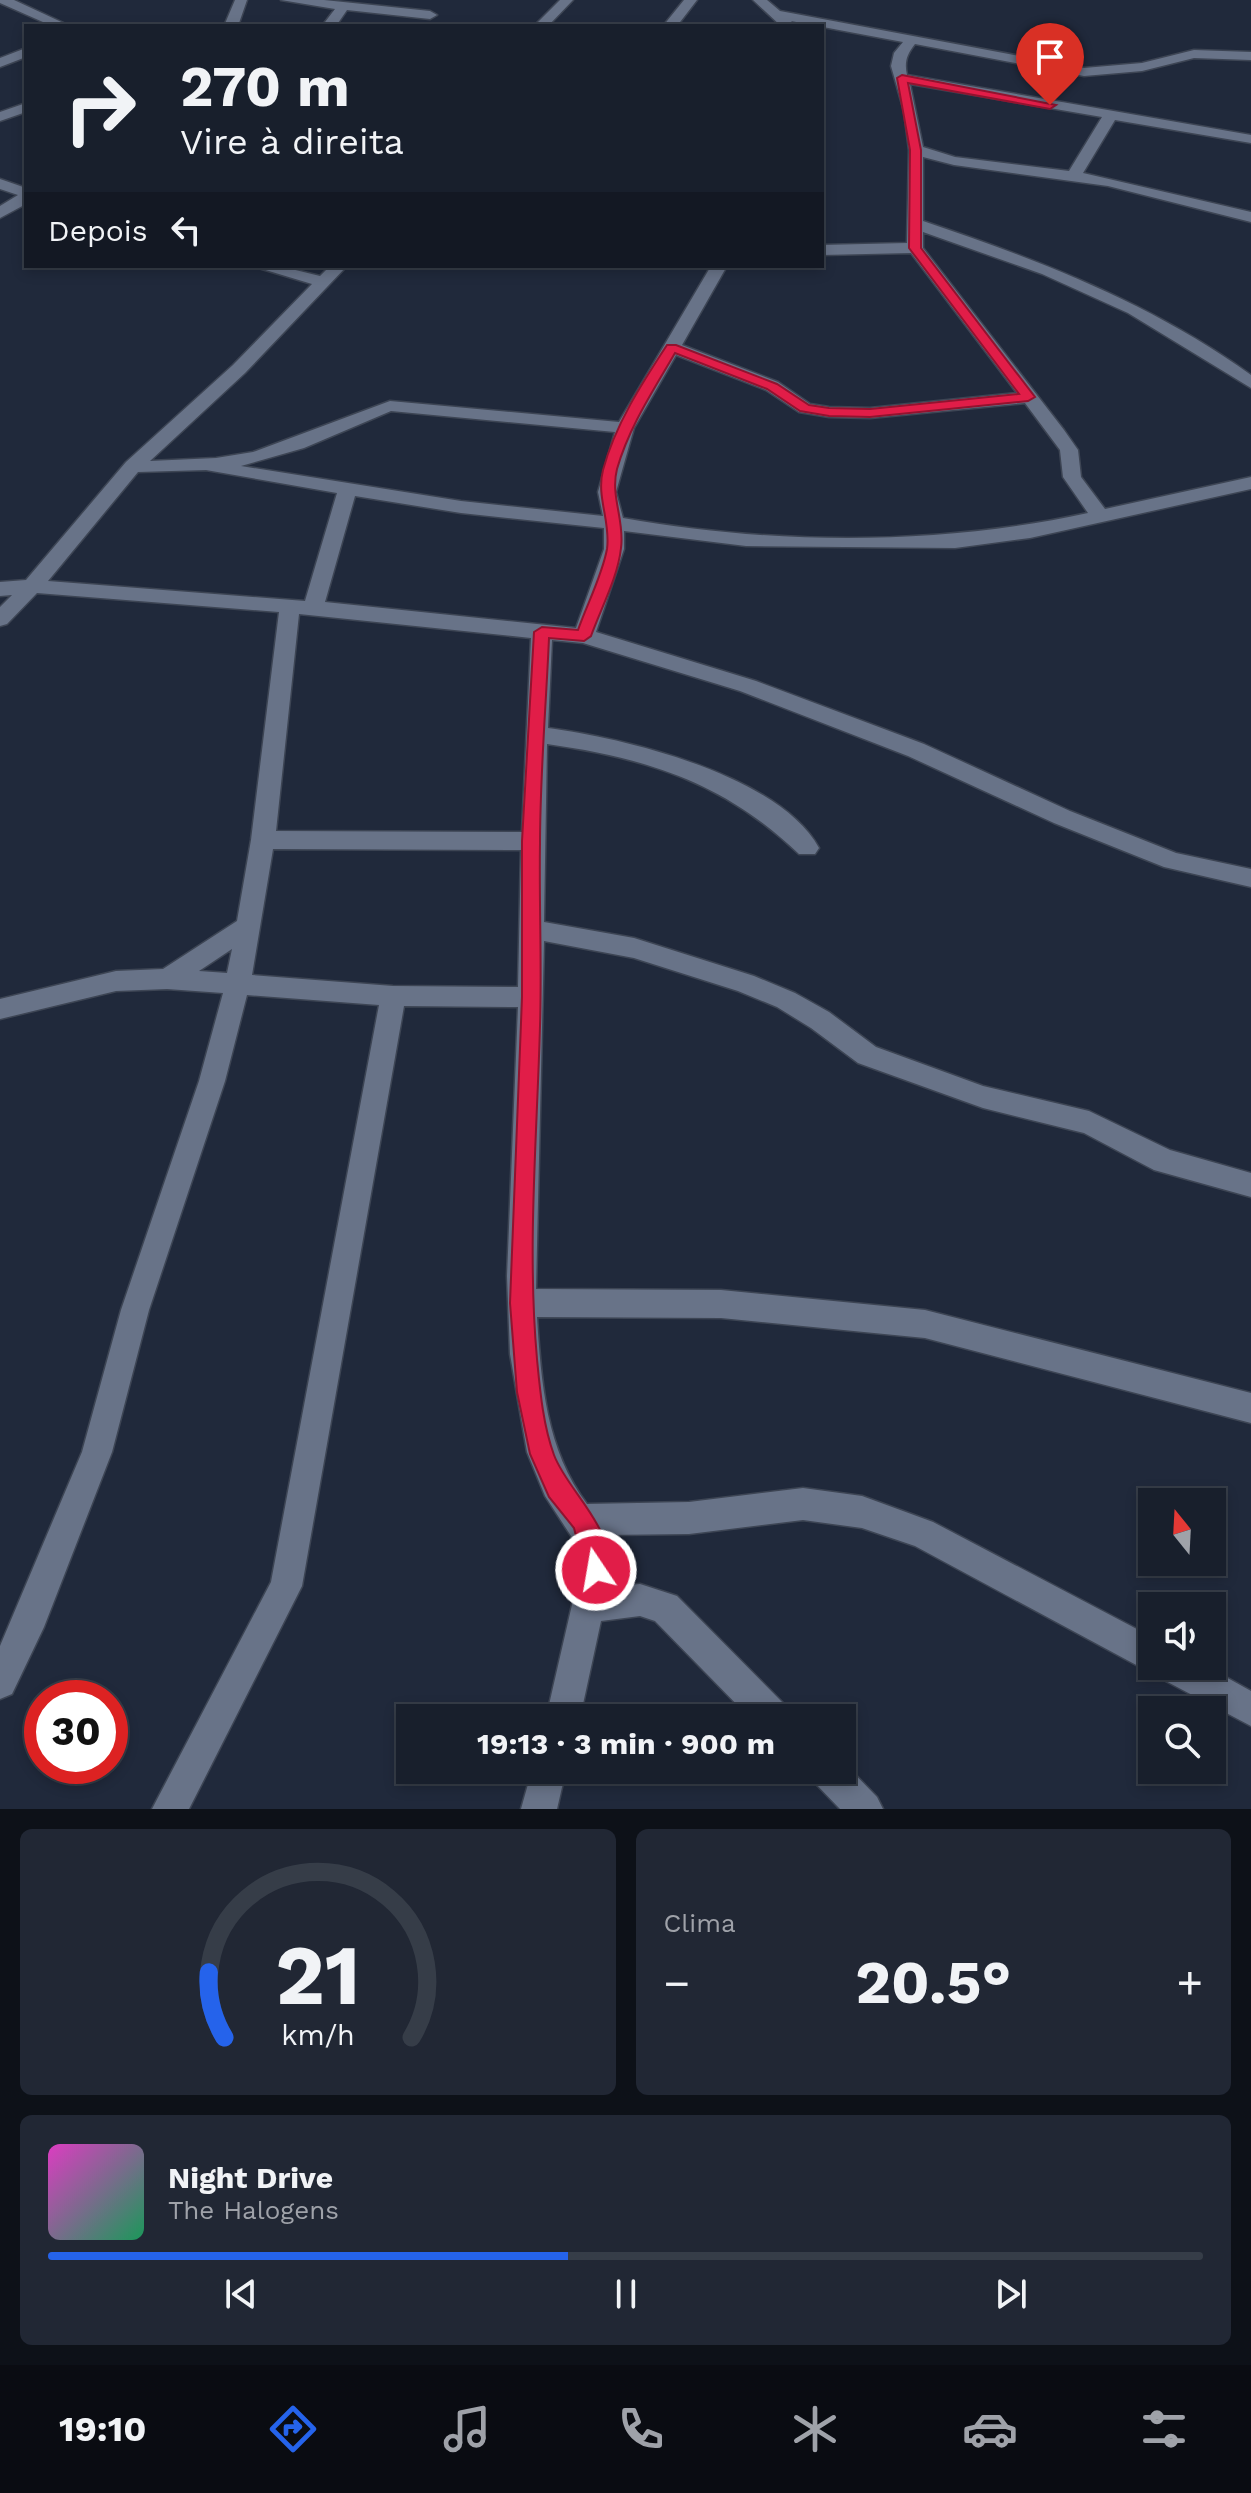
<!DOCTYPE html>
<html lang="pt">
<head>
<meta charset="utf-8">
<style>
	body { margin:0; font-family:"Work Sans",sans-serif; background:#212734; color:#f1f3f6; height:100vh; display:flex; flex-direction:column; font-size:30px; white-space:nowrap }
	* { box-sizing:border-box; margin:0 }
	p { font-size:26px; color:#9fa2a9 }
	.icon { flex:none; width:44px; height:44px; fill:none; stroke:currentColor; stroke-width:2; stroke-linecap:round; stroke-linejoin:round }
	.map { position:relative; height:1809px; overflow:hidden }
	.side { display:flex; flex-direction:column; gap:20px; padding:20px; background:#0d1118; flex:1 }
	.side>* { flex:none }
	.banner { position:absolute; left:24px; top:24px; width:800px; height:244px; border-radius:0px; box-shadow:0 4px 12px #0003,0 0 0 2px #363d48; background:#181f2c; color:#f1f3f6; overflow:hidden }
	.needle { width:52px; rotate:342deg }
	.tools { position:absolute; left:1138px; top:1488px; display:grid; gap:16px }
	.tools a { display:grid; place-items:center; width:88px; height:88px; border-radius:0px; background:#181f2c; box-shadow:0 4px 12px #0003,0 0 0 2px #363d48; font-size:40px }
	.speed { position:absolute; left:24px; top:1680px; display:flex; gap:16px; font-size:40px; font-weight:700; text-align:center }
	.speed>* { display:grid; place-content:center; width:104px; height:104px; border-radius:50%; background:#181f2c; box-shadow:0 4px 12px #0003,0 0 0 2px #363d48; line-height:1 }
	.speed .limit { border:12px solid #d22; background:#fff; color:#111 }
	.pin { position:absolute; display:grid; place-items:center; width:68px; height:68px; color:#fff; margin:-82px -34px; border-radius:50% 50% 50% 0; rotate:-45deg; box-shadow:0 0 8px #0007 }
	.pin .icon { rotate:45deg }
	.me { position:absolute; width:88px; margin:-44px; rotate:348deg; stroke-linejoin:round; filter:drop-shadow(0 0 6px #0008) }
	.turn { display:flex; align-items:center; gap:28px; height:168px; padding:0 24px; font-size:36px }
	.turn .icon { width:104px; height:104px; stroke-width:2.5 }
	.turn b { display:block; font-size:56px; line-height:68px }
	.then { display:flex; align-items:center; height:76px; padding:0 24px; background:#0003; gap:16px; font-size:30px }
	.big { font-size:60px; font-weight:700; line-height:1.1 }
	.side .widget { flex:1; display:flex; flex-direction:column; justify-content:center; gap:12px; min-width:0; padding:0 28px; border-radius:12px; background:#212734 }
	.side .dial { align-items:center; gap:0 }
	.dial svg { height:208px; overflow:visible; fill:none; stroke:#363d48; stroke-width:7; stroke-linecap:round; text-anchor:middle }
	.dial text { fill:#f1f3f6; stroke:none }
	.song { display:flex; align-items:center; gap:24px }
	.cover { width:96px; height:96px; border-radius:12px; background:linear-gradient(135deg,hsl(310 70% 55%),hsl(150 70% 35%)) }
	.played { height:8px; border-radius:4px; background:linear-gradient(90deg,#2563eb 45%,#363d48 45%) }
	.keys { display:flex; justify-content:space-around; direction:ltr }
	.heat { display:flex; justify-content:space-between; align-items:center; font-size:44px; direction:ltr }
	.side .tiles { flex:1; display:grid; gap:20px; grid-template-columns:1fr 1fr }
	.widget:last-child { grid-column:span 2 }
	.trip { position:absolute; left:396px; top:1704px; width:460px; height:80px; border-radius:0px; background:#181f2c; box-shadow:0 4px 12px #0003,0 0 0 2px #363d48; font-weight:700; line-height:80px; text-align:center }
	.tab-bar { display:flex; height:128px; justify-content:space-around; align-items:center; background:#0a0c12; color:#9fa2a9 }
	.tab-bar .icon { width:56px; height:56px }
	.tab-bar .current { color:#2563eb }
	.tab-bar b { font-size:36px; color:#f1f3f6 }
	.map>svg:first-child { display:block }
</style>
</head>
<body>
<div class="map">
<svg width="1251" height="1809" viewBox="0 0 1251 1809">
	<rect width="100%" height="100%" fill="#20293b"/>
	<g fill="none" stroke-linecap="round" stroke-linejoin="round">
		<defs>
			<path id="minor" d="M 0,0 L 14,0 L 70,26 L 52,26 L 0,3 Z
				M 235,0 L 247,0 L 238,26 L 224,26 Z
				M 281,0 L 324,0 L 430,11 L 437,15 L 430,19 L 347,10 L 336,26 L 322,26 L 335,9 Z
				M 560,0 L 573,0 L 548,26 L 534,26 Z
				M 684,0 L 697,0 L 677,26 L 663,26 Z
				M 753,0 L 767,0 L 780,11 L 1084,68 L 1142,63 L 1194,50 L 1251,52 L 1251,60 L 1194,58 L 1142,71 L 1084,76 L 915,44 C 907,54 904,62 907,75 L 1251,135 L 1251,143 L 1115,120 L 1083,173 L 1251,212 L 1251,222 L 1108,186 L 954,165 L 923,157 L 923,221 C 1039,260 1151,303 1251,375 L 1251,388 L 1128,313 L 1042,274 L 923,232 L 923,248 L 1064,430 L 1078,450 L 1081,477 L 1105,509 L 1251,477 L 1251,489 L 1030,538 L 955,548 L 746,546 L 624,531 L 624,549 L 596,632 L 756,681 L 924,744 L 1070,811 L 1176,853 L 1251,869 L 1251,887 L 1164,867 L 1054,823 L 908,756 L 740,691 L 583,643 L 552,640 L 548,728 C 624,738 779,775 819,848 L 815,854 L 799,854 C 725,783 647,758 547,744 L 544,922 L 634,938 L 754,976 L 795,993 L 829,1012 L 876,1047 L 983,1086 L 1089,1111 L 1170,1150 L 1251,1173 L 1251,1197 L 1154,1170 L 1084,1133 L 983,1108 L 858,1063 L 811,1028 L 777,1007 L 738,991 L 634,958 L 544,941 L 536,1289 L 721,1290 L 925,1310 L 1251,1393 L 1251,1423 L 925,1338 L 721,1318 L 537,1317 C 541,1382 546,1450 587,1504 L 689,1502 L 803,1488 L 862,1496 L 933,1522 L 1152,1637 L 1152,1666 L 1206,1666 L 1251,1691 L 1251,1726 L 1160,1678 L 1157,1670 L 1140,1667 L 915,1546 L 862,1528 L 803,1520 L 689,1534 L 604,1535 L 612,1570 L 608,1587 L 640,1584 L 677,1596 L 786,1706 L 791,1718 L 750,1718 L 655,1621 L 640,1616 L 601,1621 L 580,1718 L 546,1718 L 580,1570 L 575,1542 L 545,1496 L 527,1452 L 510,1354 L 507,1276 L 518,1007 L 404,1006 L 302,1586 L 189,1809 L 152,1809 L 271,1582 L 379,1005 L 247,995 L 225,1081 L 149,1310 L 112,1452 L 44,1627 L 12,1694 L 0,1699 L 0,1646 L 82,1452 L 121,1310 L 199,1081 L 223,993 L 167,989 L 116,991 L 0,1019 L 0,999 L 116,971 L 163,969 L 237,921 L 251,840 L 279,612 L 37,593 L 7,624 L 0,626 L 0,607 L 12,595 L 0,596 L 0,582 L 26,580 L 126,462 L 233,365 L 312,284 L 252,266 L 279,266 L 320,276 L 330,266 L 347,266 L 245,373 L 150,461 L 216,458 L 253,452 L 390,401 L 619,422 L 711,266 L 727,266 L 682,345 L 778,382 L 810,404 L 829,407 L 870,408 L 1017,393 L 911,253 L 822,255 L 822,245 L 907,243 L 909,150 L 904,111 L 891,66 L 894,53 L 903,42 L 791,21 L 796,26 L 781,26 ZM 910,84 L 1102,117 L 1069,171 L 955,157 L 923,147 ZM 676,355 L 766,390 L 799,412 L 829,417 L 870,418 L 1025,403 L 1060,450 L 1063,477 L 1088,513 C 936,546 775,545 623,518 L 616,492 L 634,428 ZM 391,411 L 615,432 L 598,492 L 603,516 L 461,501 L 241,466 L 304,448 ZM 206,470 L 337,493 L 305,601 L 48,581 L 138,472 ZM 355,496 L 461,513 L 604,528 L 604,549 L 576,628 L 325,602 ZM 299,614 L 531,638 L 522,832 L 276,831 ZM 273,849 L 521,850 L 518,987 L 393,986 L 252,975 ZM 232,949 L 227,973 L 199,971 Z
				M 26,48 L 26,57 L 0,67 L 0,58 Z
				M 26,103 L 26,112 L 0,121 L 0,112 Z
				M 0,179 L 26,188 L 26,204 L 0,218 L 0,206 L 18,195 L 0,189 Z
				M 842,1761 L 877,1797 L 883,1809 L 840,1809 L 814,1782 L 809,1770 L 842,1770 Z
				M 532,1770 L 566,1770 L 557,1809 L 521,1809 Z"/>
		</defs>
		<use href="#minor" stroke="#3d4554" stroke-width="3"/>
		<use href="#minor" fill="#687388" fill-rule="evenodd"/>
	</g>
	<path fill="#e11d48" stroke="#92132f" stroke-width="2" d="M 902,75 L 1056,105 L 1050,109 L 908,83 L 921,150 L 921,248 L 1035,397 L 1028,401 L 870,417 L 829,416 L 800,411 L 767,389 L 675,353 C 653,391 629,427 617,469 C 610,496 625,521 621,548 C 618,577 601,608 591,636 L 584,641 L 549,638 C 546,707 540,775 540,844 C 539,905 542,965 540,1026 C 537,1137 527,1249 537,1359 C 540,1390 543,1425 554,1455 C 568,1493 623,1534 604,1579 L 596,1582 L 587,1579 L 574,1528 L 549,1497 L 530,1454 L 517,1392 L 510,1303 L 522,997 L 522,841 L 534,632 L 542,627 L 578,630 C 587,604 602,576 607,549 C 611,522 596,497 603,470 C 615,425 642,383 667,345 L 676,345 L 777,384 L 809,405 L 829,408 L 870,409 L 1019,394 L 909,248 L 910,150 L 897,78 Z"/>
</svg>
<div class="tools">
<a><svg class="needle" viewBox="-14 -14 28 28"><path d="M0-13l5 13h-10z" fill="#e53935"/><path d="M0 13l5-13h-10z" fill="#9fa2a9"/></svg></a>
<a><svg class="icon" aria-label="sound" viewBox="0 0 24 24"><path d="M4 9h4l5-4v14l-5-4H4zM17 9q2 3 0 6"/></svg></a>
<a><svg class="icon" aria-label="search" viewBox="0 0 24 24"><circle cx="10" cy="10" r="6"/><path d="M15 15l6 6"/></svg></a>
</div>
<div class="speed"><div class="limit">30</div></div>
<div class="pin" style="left:1050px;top:105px;background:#d93025"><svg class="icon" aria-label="arrive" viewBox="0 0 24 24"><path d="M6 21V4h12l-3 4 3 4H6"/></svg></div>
<svg class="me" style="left:596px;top:1570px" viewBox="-20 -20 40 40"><circle r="17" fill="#e11d48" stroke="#fff" stroke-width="3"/><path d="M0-11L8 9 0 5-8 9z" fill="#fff"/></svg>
<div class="trip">19:13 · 3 min · 900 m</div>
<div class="banner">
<div class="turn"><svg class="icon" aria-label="right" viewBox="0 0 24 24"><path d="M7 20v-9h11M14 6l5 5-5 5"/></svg><div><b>270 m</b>Vire à direita</div></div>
<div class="then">Depois<svg class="icon" aria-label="left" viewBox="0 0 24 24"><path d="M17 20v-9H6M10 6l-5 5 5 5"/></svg></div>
</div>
</div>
<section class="side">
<div class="tiles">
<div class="widget dial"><svg viewBox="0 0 100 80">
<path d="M14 69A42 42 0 1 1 86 69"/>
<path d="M14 69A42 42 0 0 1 8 44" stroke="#2563eb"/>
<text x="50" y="56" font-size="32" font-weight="700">21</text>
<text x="50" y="72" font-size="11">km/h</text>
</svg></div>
<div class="widget"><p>Clima</p>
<div class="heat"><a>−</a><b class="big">20.5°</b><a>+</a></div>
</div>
<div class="widget">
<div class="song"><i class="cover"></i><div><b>Night Drive</b><p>The Halogens</p></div></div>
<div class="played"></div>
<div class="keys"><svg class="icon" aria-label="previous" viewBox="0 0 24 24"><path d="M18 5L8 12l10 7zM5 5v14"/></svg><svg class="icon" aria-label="pause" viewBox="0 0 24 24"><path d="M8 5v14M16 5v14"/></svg><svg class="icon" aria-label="next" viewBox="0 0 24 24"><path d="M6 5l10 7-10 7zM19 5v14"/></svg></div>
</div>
</div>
</section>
<nav class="tab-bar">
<b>19:10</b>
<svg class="icon current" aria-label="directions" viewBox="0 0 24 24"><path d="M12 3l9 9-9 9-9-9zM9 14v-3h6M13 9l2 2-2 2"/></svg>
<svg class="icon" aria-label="music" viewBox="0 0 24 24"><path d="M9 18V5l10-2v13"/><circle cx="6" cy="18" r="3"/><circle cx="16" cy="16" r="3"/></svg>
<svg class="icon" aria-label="phone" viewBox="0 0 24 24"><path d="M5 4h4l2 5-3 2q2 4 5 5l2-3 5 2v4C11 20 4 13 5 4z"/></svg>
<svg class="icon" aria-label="climate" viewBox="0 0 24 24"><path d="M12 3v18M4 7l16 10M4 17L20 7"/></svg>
<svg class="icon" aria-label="car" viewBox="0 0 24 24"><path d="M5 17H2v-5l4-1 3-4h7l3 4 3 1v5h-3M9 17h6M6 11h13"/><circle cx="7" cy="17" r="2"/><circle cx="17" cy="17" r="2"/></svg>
<svg class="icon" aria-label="filters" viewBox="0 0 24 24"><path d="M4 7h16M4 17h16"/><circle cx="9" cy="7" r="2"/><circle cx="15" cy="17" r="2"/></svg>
</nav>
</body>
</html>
